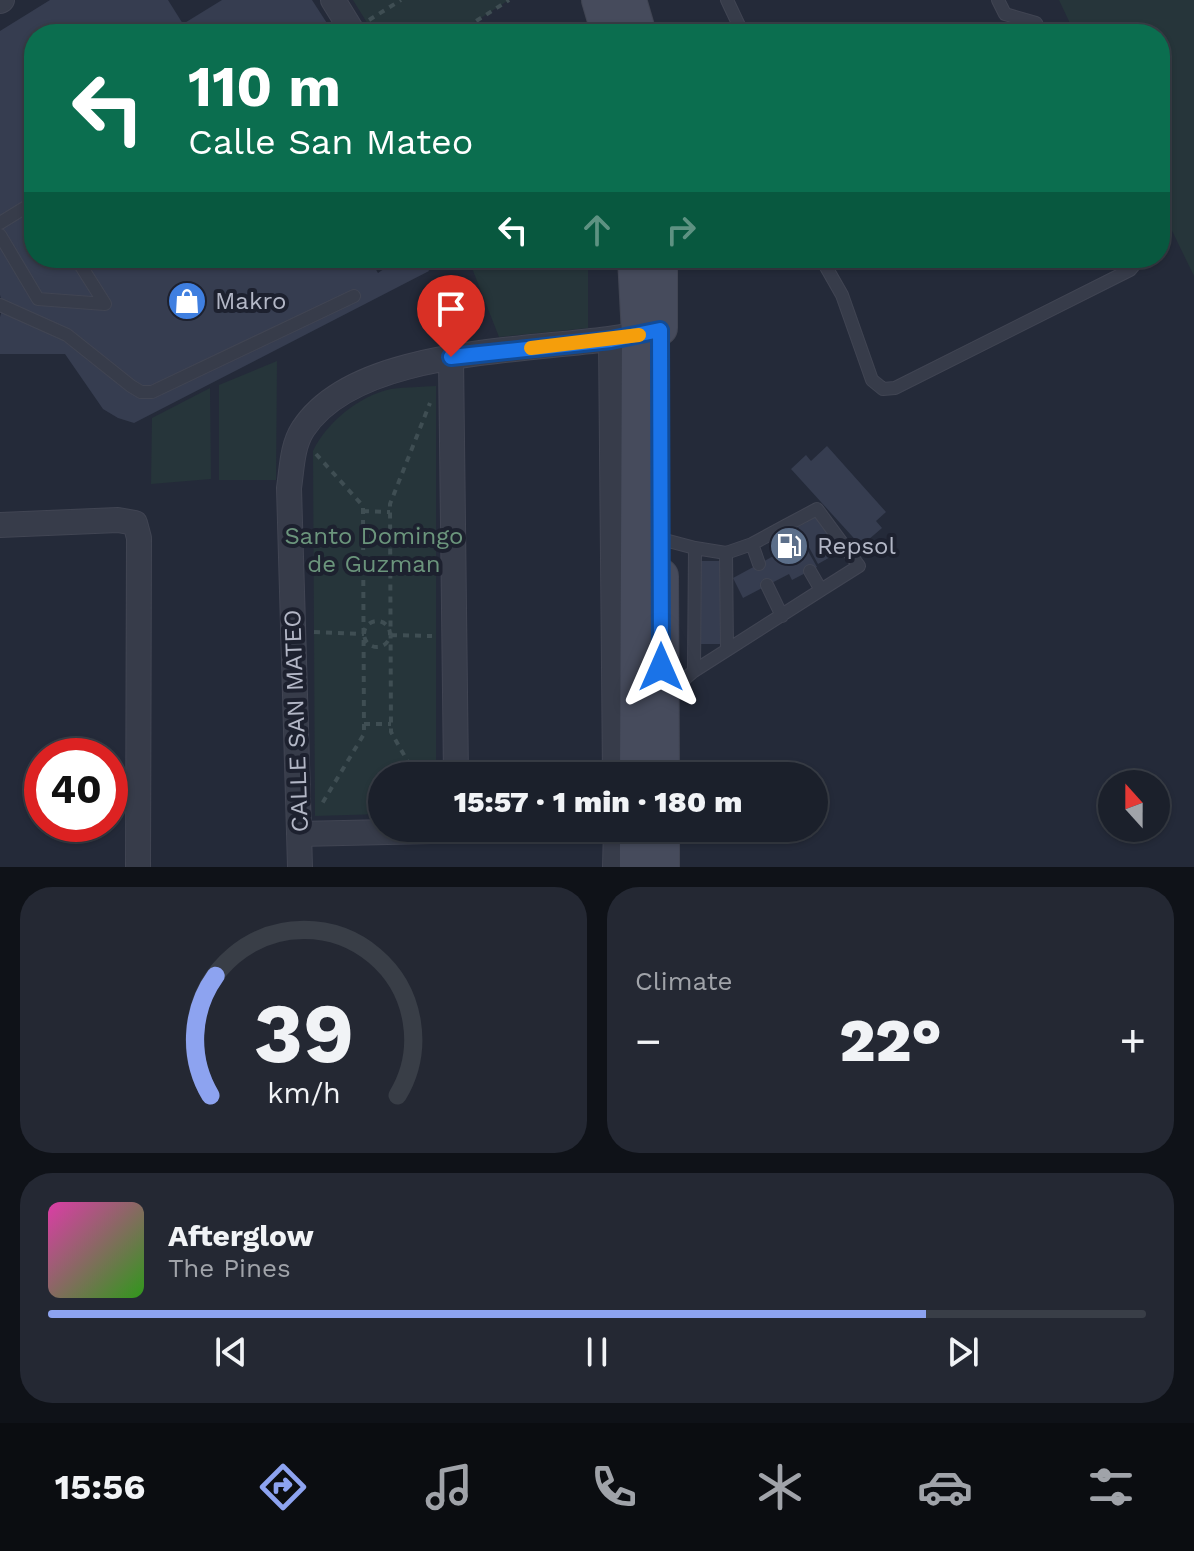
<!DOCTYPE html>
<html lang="en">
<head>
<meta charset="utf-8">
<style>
	body { margin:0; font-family:"Work Sans",sans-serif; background:#242833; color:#f1f3f6; height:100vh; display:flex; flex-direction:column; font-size:30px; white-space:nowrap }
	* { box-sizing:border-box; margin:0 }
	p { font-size:26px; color:#a0a3a9 }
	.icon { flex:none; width:44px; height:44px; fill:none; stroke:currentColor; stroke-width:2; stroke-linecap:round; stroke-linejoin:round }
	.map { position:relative; height:867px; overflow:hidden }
	.details { display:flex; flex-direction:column; gap:20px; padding:20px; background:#0f1218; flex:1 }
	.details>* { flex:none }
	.top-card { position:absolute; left:24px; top:24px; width:1146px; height:244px; border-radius:32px; box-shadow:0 2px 6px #0004,0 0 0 2px #393e47; background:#0b6e4f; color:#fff; overflow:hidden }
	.needle { width:52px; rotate:339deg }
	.buttons { position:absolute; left:1098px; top:770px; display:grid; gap:16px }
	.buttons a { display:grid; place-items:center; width:72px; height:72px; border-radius:50%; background:#1b202b; box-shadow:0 2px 6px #0004,0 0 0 2px #393e47; font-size:40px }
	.speed { position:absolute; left:24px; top:738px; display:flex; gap:16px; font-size:40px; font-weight:700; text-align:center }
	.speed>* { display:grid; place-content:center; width:104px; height:104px; border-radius:50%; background:#1b202b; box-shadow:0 2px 6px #0004,0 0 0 2px #393e47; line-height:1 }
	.speed .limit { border:12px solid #d22; background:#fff; color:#111 }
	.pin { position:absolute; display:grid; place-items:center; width:68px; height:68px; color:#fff; margin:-82px -34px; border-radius:50% 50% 50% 0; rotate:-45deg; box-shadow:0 0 8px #0007 }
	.pin .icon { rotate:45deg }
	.me { position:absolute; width:88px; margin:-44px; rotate:0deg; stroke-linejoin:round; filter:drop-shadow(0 0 6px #0008) }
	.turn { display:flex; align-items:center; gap:28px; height:168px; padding:0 32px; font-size:36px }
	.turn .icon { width:104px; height:104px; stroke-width:2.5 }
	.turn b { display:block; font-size:56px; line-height:68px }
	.lanes { display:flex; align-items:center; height:76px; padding:0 32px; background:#0003; justify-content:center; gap:40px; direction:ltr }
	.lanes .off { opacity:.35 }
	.big { font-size:60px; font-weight:800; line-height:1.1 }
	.details .card { flex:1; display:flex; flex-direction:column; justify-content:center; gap:12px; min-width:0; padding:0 28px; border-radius:32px; background:#242833 }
	.details .dial { align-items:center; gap:0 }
	.dial svg { height:208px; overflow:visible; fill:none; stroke:#393e47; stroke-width:7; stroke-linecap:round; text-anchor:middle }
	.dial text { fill:#f1f3f6; stroke:none }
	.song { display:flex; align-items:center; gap:24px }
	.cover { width:96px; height:96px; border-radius:12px; background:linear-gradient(135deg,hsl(320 70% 55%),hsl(110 70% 35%)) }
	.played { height:8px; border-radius:4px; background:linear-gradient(90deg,#8da3f0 80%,#393e47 80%) }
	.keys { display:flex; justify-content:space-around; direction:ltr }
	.heat { display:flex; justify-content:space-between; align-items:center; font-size:44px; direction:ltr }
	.details .tiles { flex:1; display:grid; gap:20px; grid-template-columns:1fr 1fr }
	.card:last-child { grid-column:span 2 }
	.trip { position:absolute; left:368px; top:762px; width:460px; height:80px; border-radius:40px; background:#1b202b; box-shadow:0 2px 6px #0004,0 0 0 2px #393e47; font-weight:800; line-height:80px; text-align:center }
	.tabs { display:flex; height:128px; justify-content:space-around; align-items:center; background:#0b0d11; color:#a0a3a9 }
	.tabs .icon { width:56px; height:56px }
	.tabs .on { color:#8da3f0 }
	.tabs b { font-size:36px; color:#f1f3f6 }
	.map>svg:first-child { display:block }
</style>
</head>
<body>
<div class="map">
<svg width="1194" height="867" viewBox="0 0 1194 867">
	<rect width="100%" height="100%" fill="#242a39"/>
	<path fill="#26353a" d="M 353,0 L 509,0 L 456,34 L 374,34 Z
		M 1059,0 L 1194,0 L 1194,276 L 1160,206 L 1160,34 L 1075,34 Z
		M 468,258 L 588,258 L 588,328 L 499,337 Z
		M 277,361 L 276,480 L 219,480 L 219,385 Z
		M 436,386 L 436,776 L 382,776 L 382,814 L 315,816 L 313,451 C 327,422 359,396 391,389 C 406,387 422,387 436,386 Z
		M 210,388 L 211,479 L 151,484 L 152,418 Z"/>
	<path fill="#363d50" d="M 50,0 L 168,0 L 183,24 L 222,0 L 312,0 L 334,34 L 34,34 L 34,258 L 369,258 L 378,273 L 400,258 L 423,258 L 429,271 L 134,423 L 118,418 L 103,409 L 65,354 L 0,354 L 0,317 L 3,306 L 0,295 L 0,31 Z
		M 827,446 L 886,512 L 876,521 L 882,528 L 861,546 L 791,469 L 806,455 L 811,461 Z
		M 819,515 L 839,552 L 818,564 L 798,527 Z
		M 795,528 L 817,567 L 792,580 L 789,574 L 743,598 L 733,578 L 781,552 L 774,539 Z
		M 697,561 L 722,561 L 721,644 L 697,644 Z"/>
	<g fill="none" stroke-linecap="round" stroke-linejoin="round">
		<defs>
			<path id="lane" d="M 727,0 L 743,34
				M 998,0 L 1005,14 L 1036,23 L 1041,34
				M 0,223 L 34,202
				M 0,235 L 38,299 L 105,304 L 76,258
				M 821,258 L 842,295 L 872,380 L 883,389 L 895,388 L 1130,270 L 1140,258
				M 0,305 L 67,335 L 131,386 L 141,392 L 152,392 L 354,296
				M 787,525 L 817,509 L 859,566 L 821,590
				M 661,539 L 695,548 L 694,671 L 667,694
				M 752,544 L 759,564
				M 726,553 L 752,544 L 787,525 L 790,530
				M 767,585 L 782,616
				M 727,650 L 821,590 L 810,571
				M 694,671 L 727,650 L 726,553 L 695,548"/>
			<path id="street" d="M 333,0 L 354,34
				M 0,1 L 2,0
				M 611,340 L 615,776
				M 451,357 L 456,776
				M 0,525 L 118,520 L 135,523 L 139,538 L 138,867
				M 299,834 L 560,828
				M 300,867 L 289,488 C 292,468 292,446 303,429 C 361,340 559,354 654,331
				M 615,867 L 616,828"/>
			<path id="secondary" d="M 599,0 L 609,34
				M 629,0 L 639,34
				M 635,258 L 639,335 L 637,776
				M 660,328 L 660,258
				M 661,576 L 662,776
				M 637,828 L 637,867
				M 662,828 L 662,867"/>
		</defs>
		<use href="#lane" stroke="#414553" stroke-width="14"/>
		<use href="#street" stroke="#414553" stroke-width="26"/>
		<use href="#secondary" stroke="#414553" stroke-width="36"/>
		<path stroke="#3f4e53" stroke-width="4" stroke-dasharray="6 6" stroke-linecap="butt" d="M 369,20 L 401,0
			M 456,34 L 509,0
			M 316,454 L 363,506 L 363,511 L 364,734 L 320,807
			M 363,511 L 390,512
			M364 634a13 13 0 1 1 26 0a13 13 0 1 1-26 0Z
			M 314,632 L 364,634
			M 391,635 L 432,636
			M 364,724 L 391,724
			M 416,776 L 391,732 L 390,504 L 430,403"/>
		<use href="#lane" stroke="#373c4a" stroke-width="12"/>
		<use href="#street" stroke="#373c4a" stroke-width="24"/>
		<use href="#secondary" stroke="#464b5c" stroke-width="34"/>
	</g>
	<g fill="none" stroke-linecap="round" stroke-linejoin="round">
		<defs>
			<path id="route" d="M 451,357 L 611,340 L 660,330 L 661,667"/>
		</defs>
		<use href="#route" stroke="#114b97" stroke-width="20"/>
		<use href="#route" stroke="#1a73e8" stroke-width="14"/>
		<path stroke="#f59e0b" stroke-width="14" d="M 531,348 L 639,335"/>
	</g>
	<defs>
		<symbol id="shop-disc" viewBox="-11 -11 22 22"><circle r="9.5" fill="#3f7fe0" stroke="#1d212f"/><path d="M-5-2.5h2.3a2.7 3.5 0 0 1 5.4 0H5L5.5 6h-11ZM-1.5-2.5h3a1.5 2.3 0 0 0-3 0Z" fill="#fff"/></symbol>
		<symbol id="fuel-disc" viewBox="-11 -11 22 22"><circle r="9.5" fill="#5c6f8a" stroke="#1d212f"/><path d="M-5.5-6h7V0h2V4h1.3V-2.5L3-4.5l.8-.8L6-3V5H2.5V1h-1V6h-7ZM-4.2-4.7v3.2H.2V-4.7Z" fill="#fff"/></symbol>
	</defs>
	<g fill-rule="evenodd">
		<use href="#shop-disc" x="165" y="279" width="44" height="44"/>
		<use href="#fuel-disc" x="767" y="524" width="44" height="44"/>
	</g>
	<g text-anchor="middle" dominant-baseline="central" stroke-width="8" stroke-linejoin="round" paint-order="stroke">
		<g font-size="24" fill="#b3b7c6" stroke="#1d212f" text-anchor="start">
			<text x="215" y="301">Makro</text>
			<text x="817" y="546">Repsol</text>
		</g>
		<g font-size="24" fill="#6b957c" stroke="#1d212f">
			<text x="374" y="536">Santo Domingo<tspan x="374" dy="28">de Guzman</tspan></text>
		</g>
		<g font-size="24" fill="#b3b7c6" stroke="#1d212f">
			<text transform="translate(296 721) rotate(-92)">CALLE SAN MATEO</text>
		</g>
	</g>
</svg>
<div class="buttons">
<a><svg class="needle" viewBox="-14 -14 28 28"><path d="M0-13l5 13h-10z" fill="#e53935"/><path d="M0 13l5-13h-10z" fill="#a0a3a9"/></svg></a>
</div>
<div class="speed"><div class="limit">40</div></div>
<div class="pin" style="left:451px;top:357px;background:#d93025"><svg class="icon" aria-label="arrive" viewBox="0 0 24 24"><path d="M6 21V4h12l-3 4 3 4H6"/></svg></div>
<svg class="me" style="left:661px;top:667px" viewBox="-20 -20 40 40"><path d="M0-17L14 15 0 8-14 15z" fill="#1a73e8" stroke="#fff" stroke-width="4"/></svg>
<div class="trip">15:57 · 1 min · 180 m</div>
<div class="top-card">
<div class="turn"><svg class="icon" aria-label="left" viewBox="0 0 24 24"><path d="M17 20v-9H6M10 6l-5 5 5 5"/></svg><div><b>110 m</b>Calle San Mateo</div></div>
<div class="lanes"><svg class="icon" aria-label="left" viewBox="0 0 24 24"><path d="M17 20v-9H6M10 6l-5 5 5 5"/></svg><svg class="icon off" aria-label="ahead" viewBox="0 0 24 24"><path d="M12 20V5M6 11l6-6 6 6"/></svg><svg class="icon off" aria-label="right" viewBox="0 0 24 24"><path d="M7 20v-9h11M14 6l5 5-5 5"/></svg></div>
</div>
</div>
<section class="details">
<div class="tiles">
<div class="card dial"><svg viewBox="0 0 100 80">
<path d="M14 69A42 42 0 1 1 86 69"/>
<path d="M14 69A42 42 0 0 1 16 23" stroke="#8da3f0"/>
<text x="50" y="56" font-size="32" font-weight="700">39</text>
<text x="50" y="72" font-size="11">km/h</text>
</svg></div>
<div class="card"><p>Climate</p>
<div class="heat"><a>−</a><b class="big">22°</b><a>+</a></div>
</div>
<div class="card">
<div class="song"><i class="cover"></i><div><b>Afterglow</b><p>The Pines</p></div></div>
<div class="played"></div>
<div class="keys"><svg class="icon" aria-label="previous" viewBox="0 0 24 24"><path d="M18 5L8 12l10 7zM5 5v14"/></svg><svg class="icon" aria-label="pause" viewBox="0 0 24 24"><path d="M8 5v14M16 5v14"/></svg><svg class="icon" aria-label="next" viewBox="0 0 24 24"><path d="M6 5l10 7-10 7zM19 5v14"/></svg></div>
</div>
</div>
</section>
<nav class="tabs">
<b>15:56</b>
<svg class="icon on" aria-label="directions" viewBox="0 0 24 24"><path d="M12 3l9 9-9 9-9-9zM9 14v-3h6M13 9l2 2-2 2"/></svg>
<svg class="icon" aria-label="music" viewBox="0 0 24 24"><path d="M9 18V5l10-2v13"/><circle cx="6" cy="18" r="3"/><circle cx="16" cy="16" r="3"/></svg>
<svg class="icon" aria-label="phone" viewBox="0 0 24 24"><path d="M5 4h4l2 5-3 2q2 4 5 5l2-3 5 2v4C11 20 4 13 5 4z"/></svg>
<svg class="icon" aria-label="climate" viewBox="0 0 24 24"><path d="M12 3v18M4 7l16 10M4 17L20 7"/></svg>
<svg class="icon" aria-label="car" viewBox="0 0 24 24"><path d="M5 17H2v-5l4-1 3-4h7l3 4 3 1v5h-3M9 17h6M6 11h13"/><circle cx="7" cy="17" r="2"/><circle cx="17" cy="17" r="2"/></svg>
<svg class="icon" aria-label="filters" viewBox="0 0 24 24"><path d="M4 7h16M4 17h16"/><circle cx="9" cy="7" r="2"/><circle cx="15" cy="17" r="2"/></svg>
</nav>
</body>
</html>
